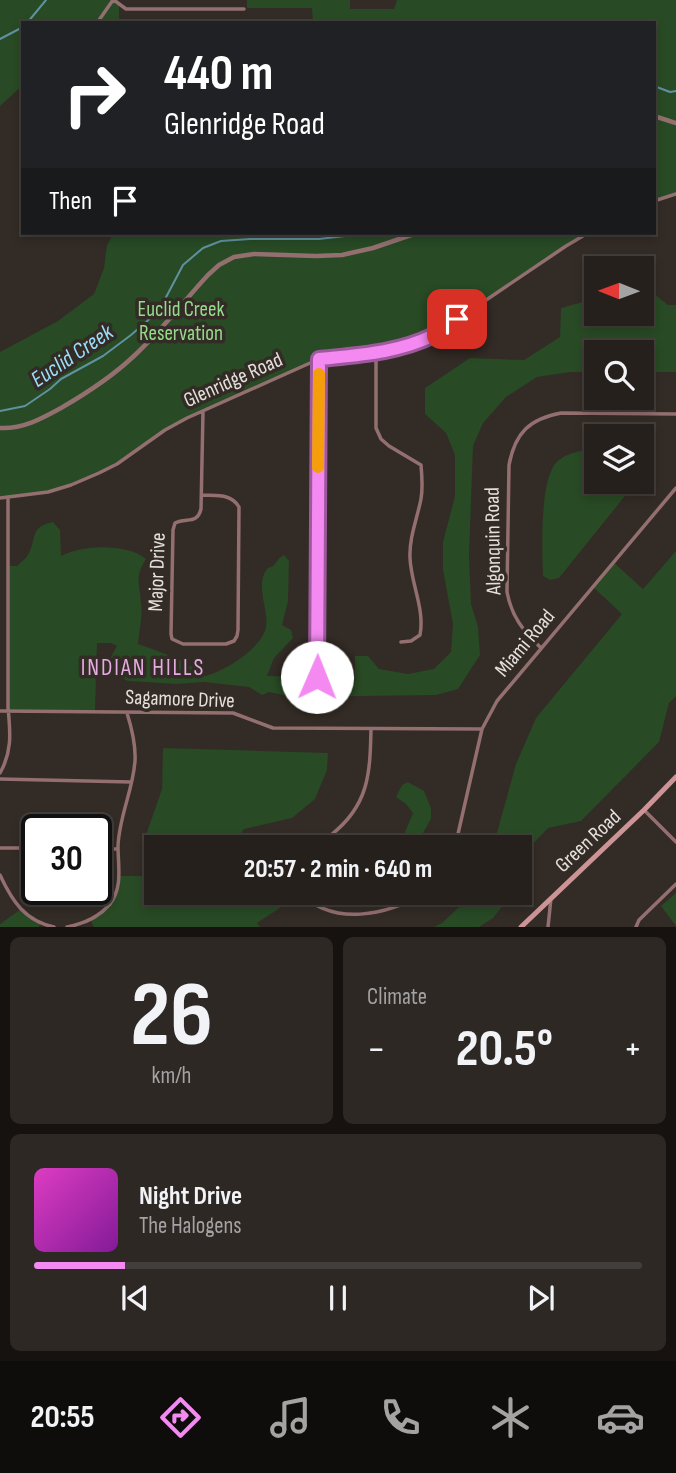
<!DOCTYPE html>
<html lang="en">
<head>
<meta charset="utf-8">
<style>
	body { margin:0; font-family:"Sofia Sans Condensed",sans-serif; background:#2e2825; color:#f1f3f6; height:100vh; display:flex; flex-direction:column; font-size:26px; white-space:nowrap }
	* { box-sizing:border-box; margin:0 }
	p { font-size:23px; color:#a4a3a3 }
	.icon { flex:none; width:38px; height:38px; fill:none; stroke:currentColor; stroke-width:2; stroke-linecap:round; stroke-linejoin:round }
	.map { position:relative; height:927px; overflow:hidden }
	.panel { display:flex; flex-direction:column; gap:10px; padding:10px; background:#15120f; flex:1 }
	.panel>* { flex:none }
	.banner { position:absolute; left:21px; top:21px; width:635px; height:214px; border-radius:0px; box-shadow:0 4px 10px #0003,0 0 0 2px #423e3b; background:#202124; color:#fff; overflow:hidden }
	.needle { width:46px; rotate:271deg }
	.tools { position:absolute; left:584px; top:256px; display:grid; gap:14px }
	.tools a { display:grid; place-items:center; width:70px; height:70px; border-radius:0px; background:#26201c; box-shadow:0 4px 10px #0003,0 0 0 2px #423e3b; font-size:35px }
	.speed { position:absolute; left:21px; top:814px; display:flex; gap:14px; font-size:35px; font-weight:700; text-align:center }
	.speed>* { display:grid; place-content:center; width:91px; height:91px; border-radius:50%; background:#26201c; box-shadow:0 4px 10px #0003,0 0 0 2px #423e3b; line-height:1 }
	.speed .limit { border:4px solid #111; border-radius:10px; background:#fff; color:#111 }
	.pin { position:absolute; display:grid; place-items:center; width:60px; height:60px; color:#fff; margin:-30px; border-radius:14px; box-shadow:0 4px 10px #0006 }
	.me { position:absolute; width:77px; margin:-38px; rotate:1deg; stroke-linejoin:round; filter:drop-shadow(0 0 5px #0008) }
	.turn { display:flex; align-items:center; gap:24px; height:147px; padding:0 28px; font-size:32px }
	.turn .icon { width:91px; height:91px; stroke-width:2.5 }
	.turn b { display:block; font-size:49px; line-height:60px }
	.then { display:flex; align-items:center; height:66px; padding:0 28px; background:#0003; gap:14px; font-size:26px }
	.big { font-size:52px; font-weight:700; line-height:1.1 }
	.panel .tile { flex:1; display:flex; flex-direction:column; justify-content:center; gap:10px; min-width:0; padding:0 24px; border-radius:10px; background:#2e2825 }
	.panel .dial { align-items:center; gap:0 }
	.dial b { font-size:91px; line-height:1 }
	.song { display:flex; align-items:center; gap:21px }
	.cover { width:84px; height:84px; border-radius:10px; background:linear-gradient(135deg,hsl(310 70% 55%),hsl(290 70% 35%)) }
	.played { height:7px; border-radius:4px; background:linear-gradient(90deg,#f389f1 15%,#423e3b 15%) }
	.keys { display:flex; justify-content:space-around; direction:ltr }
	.heat { display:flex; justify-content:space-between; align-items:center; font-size:38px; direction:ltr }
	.panel .tiles { flex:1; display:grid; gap:10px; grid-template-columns:1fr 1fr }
	.tile:last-child { grid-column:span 2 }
	.trip { position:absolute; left:144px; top:835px; width:388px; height:70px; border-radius:0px; background:#26201c; box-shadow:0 4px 10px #0003,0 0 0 2px #423e3b; font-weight:700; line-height:70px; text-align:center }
	.tabs { display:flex; height:112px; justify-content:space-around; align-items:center; background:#0f0d0b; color:#a4a3a3 }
	.tabs .icon { width:49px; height:49px }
	.tabs .selected { color:#f389f1 }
	.tabs b { font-size:32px; color:#f1f3f6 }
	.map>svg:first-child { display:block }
</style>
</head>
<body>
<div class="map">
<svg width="676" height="927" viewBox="0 0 676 927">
	<rect width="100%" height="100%" fill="#332b25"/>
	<path fill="#284a24" d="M 0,0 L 114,0 L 119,4 L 119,23 L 23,23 L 23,85 L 0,106 Z
		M 247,0 L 350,0 L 350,9 L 394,9 L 397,0 L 676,0 L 676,194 L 655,201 L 654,23 L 313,23 L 312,8 L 247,8 Z
		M 114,233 L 588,233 L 436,334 L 413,344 L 376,354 L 322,359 L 187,418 L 99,473 L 48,492 L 0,498 L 0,352 L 58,321 L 94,294 L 104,268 L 107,245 Z
		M 642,284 L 668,305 L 676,305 L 676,372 L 642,372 L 642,352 L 597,352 L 597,372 L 570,372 L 537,377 L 506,397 L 483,423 L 473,446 L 469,556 L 471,604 L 478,627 L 480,655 L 458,689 L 436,695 L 293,697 L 269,692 L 262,695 L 249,687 L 204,682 L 176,684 L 128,681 L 112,674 L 107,664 L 117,646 L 111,643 L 97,643 L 95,712 L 8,711 L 8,566 L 17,566 C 21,562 27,558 29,553 C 37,536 30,527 53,522 L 60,530 L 61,556 C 83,545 126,543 146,559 C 134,578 140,583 141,603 C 143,616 139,631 138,644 C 161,652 186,660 205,676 C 225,671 262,648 266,627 C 269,610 254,583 268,568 C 270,567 272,567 273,566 C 277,562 278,558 284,555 L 289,561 L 288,601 L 282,625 L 291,630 L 293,638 L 274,658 L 267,676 L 316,677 L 317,674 L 355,675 L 355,656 L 368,656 L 379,669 L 408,674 L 434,669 L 451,652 L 453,624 L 443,570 L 443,542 L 455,496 L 455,455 L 446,433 L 425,414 L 425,388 L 470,358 L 524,360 L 560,337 L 561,308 L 597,298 L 597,313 L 642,313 Z
		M 597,449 L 597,481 L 637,481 L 559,578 L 550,580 L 543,576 C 542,549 540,490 553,467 C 561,453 582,450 597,449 Z
		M 676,551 L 676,696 L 669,703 L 659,742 L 581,821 L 548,828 L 529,848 L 520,879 L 520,847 L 493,847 L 516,764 L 536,718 L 622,614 L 593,587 L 613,562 L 643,589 Z
		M 163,748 L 328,753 L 327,770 L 315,799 L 292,818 L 244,829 L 232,847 L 156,847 L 156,892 L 236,893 L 239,897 L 251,893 L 299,893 L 301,894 L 257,923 L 260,927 L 94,927 L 90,919 C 110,904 114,901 120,876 L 142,876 L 143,857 L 147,832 L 162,789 Z
		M 408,782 L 424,791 L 431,808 L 431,819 L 415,847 L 363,847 L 373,837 L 403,837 L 413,813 L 406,804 L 396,797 L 402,785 Z
		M 474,893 L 513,893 L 493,918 L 479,927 L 434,927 L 442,923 Z
		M 676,893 L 676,926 L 661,906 Z
		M 21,909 L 40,924 L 39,927 L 0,927 L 0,924 Z"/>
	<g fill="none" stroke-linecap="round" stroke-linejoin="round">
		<path stroke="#6091a0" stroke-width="2" d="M 27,23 L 46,0
			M 0,39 L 23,27
			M 654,86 L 670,92 L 676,91
			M 0,411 L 25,406 L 50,389 L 61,379 L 103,356 L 131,335 L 153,316 L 164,301 L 183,265 L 203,248 L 221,241 L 250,239 L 319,239 L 371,233"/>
		<path stroke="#936f70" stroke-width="3.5" d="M 114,0 L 126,9 L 244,9
			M 97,23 L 113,0
			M 654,201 L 676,194
			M 376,354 L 376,428 L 381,439 L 389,446 L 421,465 C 422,476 423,488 421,499 C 417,519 409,538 410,558 C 411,584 425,609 420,635 L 411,641 L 401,642
			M 202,495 C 216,496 231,493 239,507 L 238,630 L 237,636 L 234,641 L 226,644 L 183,644 L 172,639 L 171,634 L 173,530 L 175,523 C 186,517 197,525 201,509 L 203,412
			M 0,498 L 48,492 L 71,485 L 99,473 L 117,464 L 165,430 L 187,418 L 319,359 L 376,354 L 413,344 L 436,334 L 566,246 L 588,233
			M 541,648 C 523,630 512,618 507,592 L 509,465 C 515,433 529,419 561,413 L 676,414
			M 317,677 L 319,359
			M 0,711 L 233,713 L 273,728 L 482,729
			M 0,773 C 13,750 10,731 8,707 L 8,498
			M 0,779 L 131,782
			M 644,810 L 676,842
			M 312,847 C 319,844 325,839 331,835 C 369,805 370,774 371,729
			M 455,847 L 482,729 L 497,701 L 676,488
			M 0,848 L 37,848
			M 96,849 L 118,849
			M 0,875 C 12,901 25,921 54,927
			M 299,892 C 333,927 386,916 427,892
			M 67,927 C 83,924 99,917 110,904 C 123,887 118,866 118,846 C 119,817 133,790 135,761 C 136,744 132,729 127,713
			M 548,927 L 551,898
			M 636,927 L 639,920 L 676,884"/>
		<path stroke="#936f70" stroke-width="4.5" d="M 654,116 L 676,123
			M 0,428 C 23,429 41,419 61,408 C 87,393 113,376 135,355 C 161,331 184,301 208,275 L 219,265 L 234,257 L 254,254 L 316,256 L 342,255 L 373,248 L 417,233"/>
		<path stroke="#cc9496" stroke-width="5" d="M 521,927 L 644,810 L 676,777"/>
	</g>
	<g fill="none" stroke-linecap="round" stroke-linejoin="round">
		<defs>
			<path id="route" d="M 317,677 L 319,359 C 358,355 398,353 434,335 C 442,331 450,325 457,319"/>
		</defs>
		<use href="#route" stroke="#9e599d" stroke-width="18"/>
		<use href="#route" stroke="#f389f1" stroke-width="12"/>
		<path stroke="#f59e0b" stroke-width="12" d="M 318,467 L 319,374"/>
	</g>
	<g text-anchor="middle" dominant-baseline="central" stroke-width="7" stroke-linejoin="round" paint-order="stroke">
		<g font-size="21" fill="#95db8b" stroke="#332b25">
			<text x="181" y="309">Euclid Creek<tspan x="181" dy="24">Reservation</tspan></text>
		</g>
		<g font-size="21" fill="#e5e0dc" stroke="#332b25">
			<text transform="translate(233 380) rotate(-24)">Glenridge Road</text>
			<text transform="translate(493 541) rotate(-91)">Algonquin Road</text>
			<text transform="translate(157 572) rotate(-88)">Major Drive</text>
			<text transform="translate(525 643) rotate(-50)">Miami Road</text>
			<text transform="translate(180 699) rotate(2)">Sagamore Drive</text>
			<text transform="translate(588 841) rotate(-43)">Green Road</text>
		</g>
		<g font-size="23" font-style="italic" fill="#9adef9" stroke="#332b25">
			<text transform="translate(72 356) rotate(-34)">Euclid Creek</text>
		</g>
		<g font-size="23" letter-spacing="2" fill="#e6abe3" stroke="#332b25">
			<text x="143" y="668">INDIAN HILLS</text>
		</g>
	</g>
</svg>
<div class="tools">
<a><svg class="needle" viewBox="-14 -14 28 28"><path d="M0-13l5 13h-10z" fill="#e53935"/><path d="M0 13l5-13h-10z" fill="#a4a3a3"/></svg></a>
<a><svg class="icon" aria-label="search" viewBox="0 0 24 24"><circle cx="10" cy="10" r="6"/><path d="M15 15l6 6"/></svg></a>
<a><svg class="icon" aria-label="layers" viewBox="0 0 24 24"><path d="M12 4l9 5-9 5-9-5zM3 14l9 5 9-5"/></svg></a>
</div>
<div class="speed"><div class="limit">30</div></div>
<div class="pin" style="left:457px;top:319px;background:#d93025"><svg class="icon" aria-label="arrive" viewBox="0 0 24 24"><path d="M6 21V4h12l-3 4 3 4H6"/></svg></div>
<svg class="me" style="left:317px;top:677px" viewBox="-20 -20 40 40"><circle r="19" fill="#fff"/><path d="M0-13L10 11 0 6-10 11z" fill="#f389f1"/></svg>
<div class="trip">20:57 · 2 min · 640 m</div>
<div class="banner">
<div class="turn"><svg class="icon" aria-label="right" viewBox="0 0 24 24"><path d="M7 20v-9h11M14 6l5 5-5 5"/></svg><div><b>440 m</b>Glenridge Road</div></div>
<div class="then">Then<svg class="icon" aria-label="arrive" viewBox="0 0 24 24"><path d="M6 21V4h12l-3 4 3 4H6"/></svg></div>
</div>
</div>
<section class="panel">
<div class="tiles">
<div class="tile dial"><b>26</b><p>km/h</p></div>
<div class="tile"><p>Climate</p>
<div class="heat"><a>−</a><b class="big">20.5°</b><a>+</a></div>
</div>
<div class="tile">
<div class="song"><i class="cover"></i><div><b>Night Drive</b><p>The Halogens</p></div></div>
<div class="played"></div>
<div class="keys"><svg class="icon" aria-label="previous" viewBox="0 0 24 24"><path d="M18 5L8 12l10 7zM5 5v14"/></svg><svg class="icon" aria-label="pause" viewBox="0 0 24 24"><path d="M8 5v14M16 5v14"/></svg><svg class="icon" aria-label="next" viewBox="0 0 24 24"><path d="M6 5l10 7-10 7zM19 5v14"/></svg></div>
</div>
</div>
</section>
<nav class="tabs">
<b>20:55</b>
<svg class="icon selected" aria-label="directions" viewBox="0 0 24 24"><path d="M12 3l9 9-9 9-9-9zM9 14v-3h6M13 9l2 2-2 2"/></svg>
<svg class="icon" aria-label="music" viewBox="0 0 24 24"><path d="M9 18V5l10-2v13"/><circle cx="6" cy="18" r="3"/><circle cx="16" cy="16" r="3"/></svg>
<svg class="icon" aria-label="phone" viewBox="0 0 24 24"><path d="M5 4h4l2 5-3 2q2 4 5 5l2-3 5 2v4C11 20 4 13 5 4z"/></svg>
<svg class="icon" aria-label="climate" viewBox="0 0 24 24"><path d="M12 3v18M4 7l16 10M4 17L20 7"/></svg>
<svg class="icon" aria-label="car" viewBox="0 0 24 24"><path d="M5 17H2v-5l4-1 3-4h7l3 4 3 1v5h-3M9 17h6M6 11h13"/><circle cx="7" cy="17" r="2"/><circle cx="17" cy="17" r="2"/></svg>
</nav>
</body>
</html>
